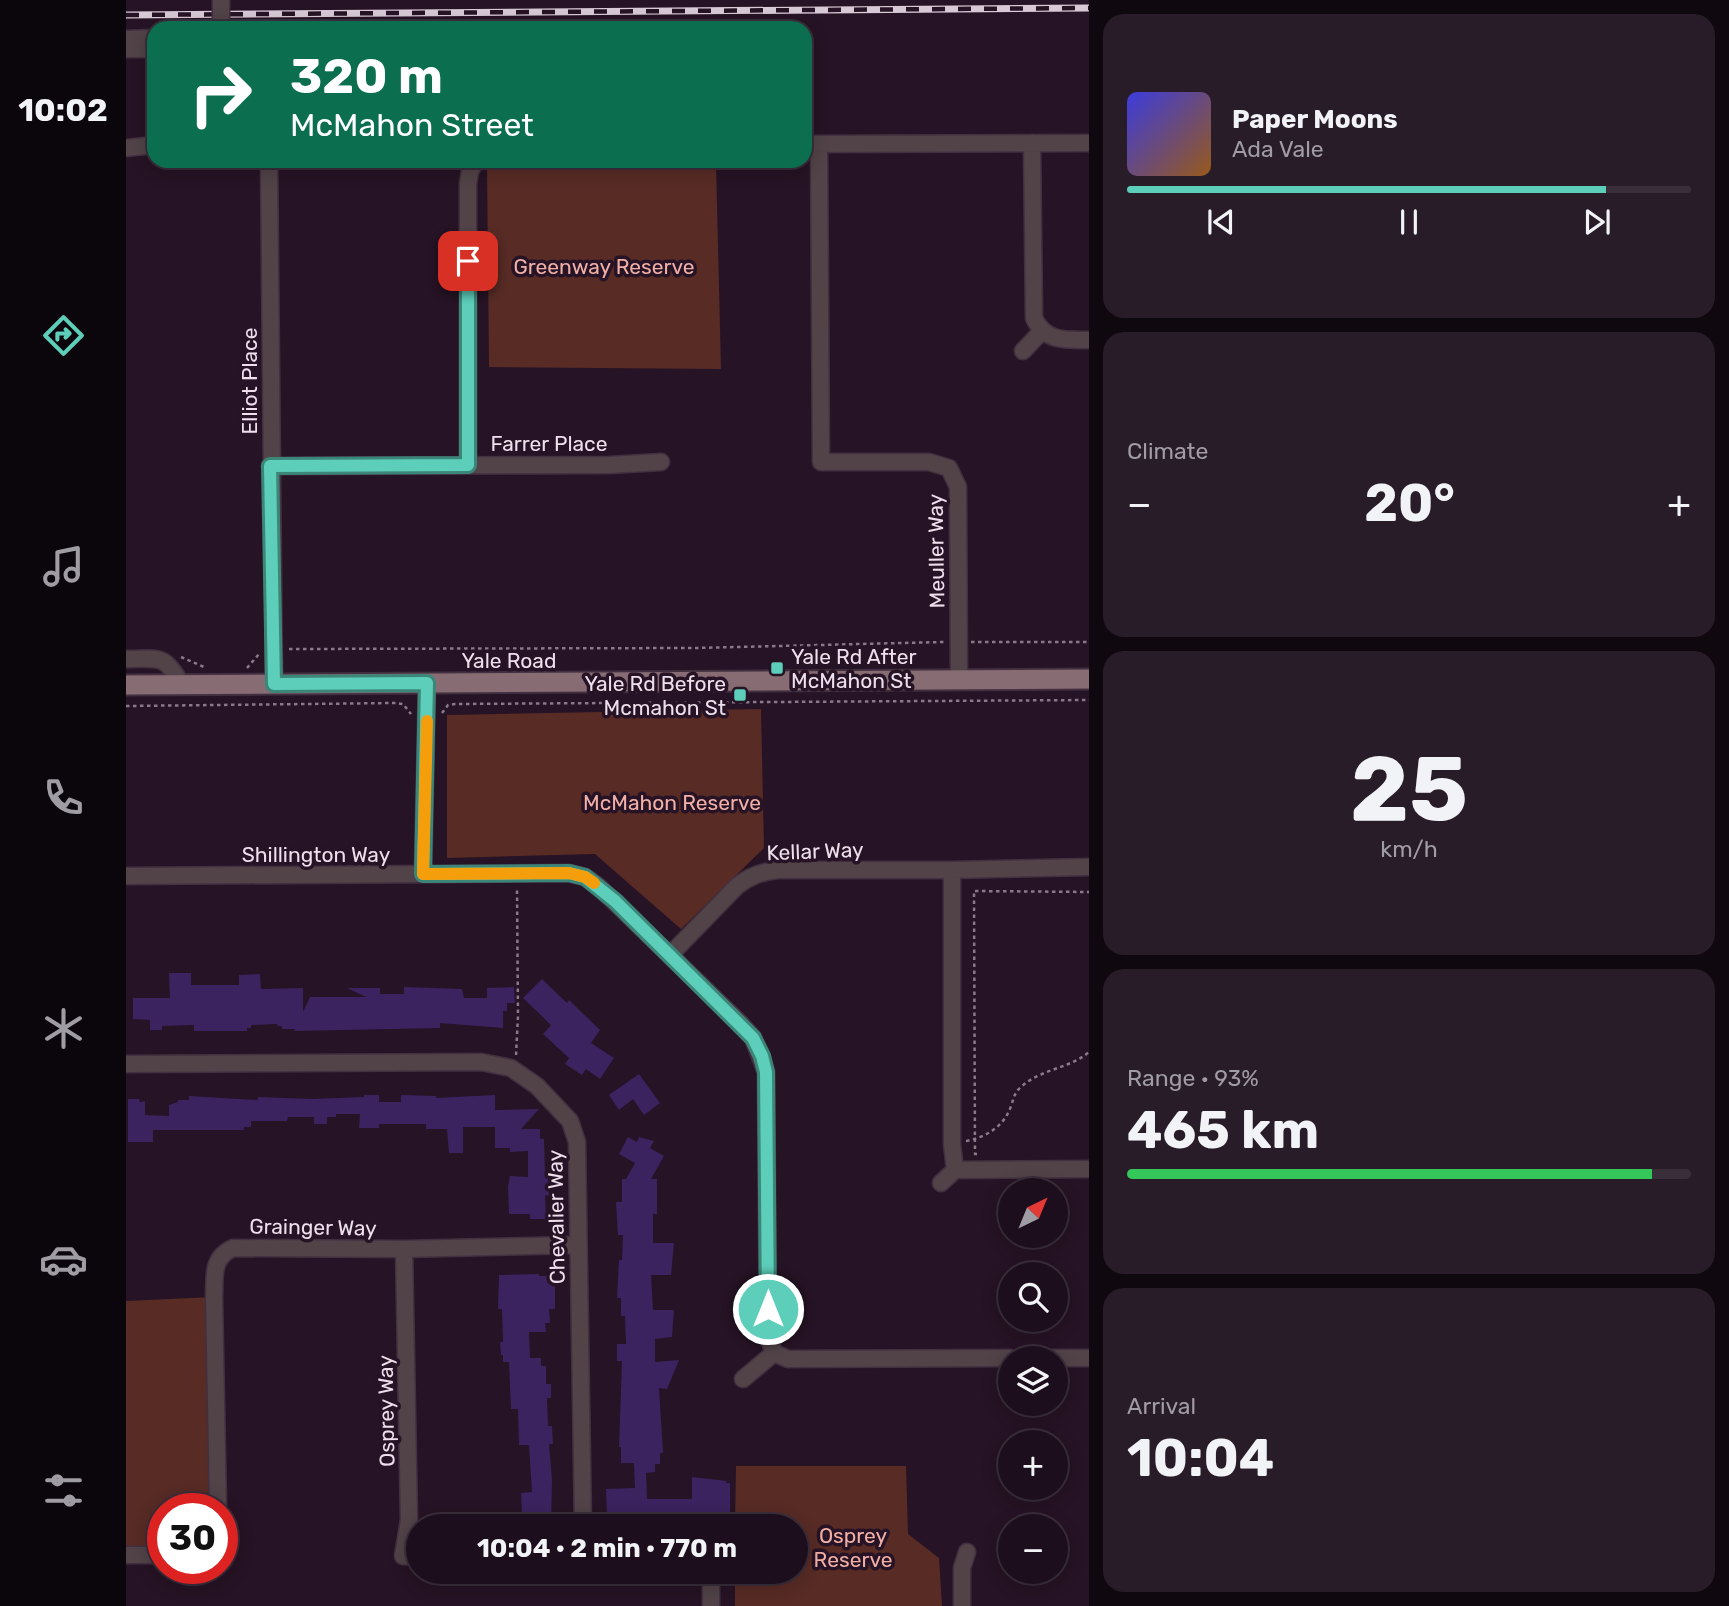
<!DOCTYPE html>
<html lang="en">
<head>
<meta charset="utf-8">
<style>
	body { margin:0; font-family:Rubik,sans-serif; background:#291c29; color:#f1f3f6; height:100vh; display:flex; flex-direction:column; font-size:26px; white-space:nowrap }
	* { box-sizing:border-box; margin:0 }
	p { font-size:23px; color:#a09ca3 }
	.icon { flex:none; width:38px; height:38px; fill:none; stroke:currentColor; stroke-width:2; stroke-linecap:round; stroke-linejoin:round }
	.map { position:relative; flex:1; overflow:hidden }
	.side { display:flex; flex-direction:column; gap:14px; padding:14px; background:#0f080f; width:640px }
	.side>* { flex:none }
	.hud { position:absolute; left:21px; top:21px; width:665px; height:147px; border-radius:21px; box-shadow:0 4px 18px #0003,0 0 0 2px #3a2e3b; background:#0b6e4f; color:#fff; overflow:hidden }
	.needle { width:46px; rotate:43deg }
	.buttons { position:absolute; left:872px; top:1178px; display:grid; gap:14px }
	.buttons a { display:grid; place-items:center; width:70px; height:70px; border-radius:50%; background:#1c0e1c; box-shadow:0 4px 18px #0003,0 0 0 2px #3a2e3b; font-size:35px }
	.speed { position:absolute; left:21px; top:1493px; display:flex; gap:14px; font-size:35px; font-weight:700; text-align:center }
	.speed>* { display:grid; place-content:center; width:91px; height:91px; border-radius:50%; background:#1c0e1c; box-shadow:0 4px 18px #0003,0 0 0 2px #3a2e3b; line-height:1 }
	.speed .limit { border:10px solid #d22; background:#fff; color:#111 }
	.pin { position:absolute; display:grid; place-items:center; width:60px; height:60px; color:#fff; margin:-30px; border-radius:14px; box-shadow:0 4px 10px #0006 }
	.me { position:absolute; width:77px; margin:-38px; rotate:0deg; stroke-linejoin:round; filter:drop-shadow(0 0 5px #0008) }
	.turn { display:flex; align-items:center; gap:24px; height:147px; padding:0 28px; font-size:32px }
	.turn .icon { width:91px; height:91px; stroke-width:2.5 }
	.turn b { display:block; font-size:49px; line-height:60px }
	.big { font-size:52px; font-weight:700; line-height:1.1 }
	.side .tile { flex:1; display:flex; flex-direction:column; justify-content:center; gap:10px; min-width:0; padding:0 24px; border-radius:21px; background:#291c29 }
	.side .dial { align-items:center; gap:0 }
	.dial b { font-size:91px; line-height:1 }
	.song { display:flex; align-items:center; gap:21px }
	.cover { width:84px; height:84px; border-radius:10px; background:linear-gradient(135deg,hsl(240 70% 55%),hsl(30 70% 35%)) }
	.played { height:7px; border-radius:4px; background:linear-gradient(90deg,#5cceba 85%,#3a2e3b 85%) }
	.keys { display:flex; justify-content:space-around; direction:ltr }
	.heat { display:flex; justify-content:space-between; align-items:center; font-size:38px; direction:ltr }
	.charge { height:10px; border-radius:5px; background:linear-gradient(90deg,#34c759 93%,#3a2e3b 0) }
	.trip { position:absolute; left:280px; top:1514px; width:402px; height:70px; border-radius:35px; background:#1c0e1c; box-shadow:0 4px 18px #0003,0 0 0 2px #3a2e3b; font-weight:700; line-height:70px; text-align:center }
	main { display:flex; flex:1; min-height:0 }
	.tab-bar { display:flex; flex-direction:column; width:126px; justify-content:space-around; align-items:center; background:#0b060b; color:#a09ca3 }
	.tab-bar .icon { width:49px; height:49px }
	.tab-bar .active { color:#5cceba }
	.tab-bar b { font-size:32px; color:#f1f3f6 }
	.map>svg:first-child { display:block }
</style>
</head>
<body>
<main>
<nav class="tab-bar">
<b>10:02</b>
<svg class="icon active" aria-label="directions" viewBox="0 0 24 24"><path d="M12 3l9 9-9 9-9-9zM9 14v-3h6M13 9l2 2-2 2"/></svg>
<svg class="icon" aria-label="music" viewBox="0 0 24 24"><path d="M9 18V5l10-2v13"/><circle cx="6" cy="18" r="3"/><circle cx="16" cy="16" r="3"/></svg>
<svg class="icon" aria-label="phone" viewBox="0 0 24 24"><path d="M5 4h4l2 5-3 2q2 4 5 5l2-3 5 2v4C11 20 4 13 5 4z"/></svg>
<svg class="icon" aria-label="climate" viewBox="0 0 24 24"><path d="M12 3v18M4 7l16 10M4 17L20 7"/></svg>
<svg class="icon" aria-label="car" viewBox="0 0 24 24"><path d="M5 17H2v-5l4-1 3-4h7l3 4 3 1v5h-3M9 17h6M6 11h13"/><circle cx="7" cy="17" r="2"/><circle cx="17" cy="17" r="2"/></svg>
<svg class="icon" aria-label="filters" viewBox="0 0 24 24"><path d="M4 7h16M4 17h16"/><circle cx="9" cy="7" r="2"/><circle cx="15" cy="17" r="2"/></svg>
</nav>
<div class="map">
<svg width="963" height="1606" viewBox="0 0 963 1606">
	<rect width="100%" height="100%" fill="#261325"/>
	<path fill="#582b25" d="M 590,163 L 595,369 L 363,367 L 361,166 Z
		M 635,709 L 638,848 L 555,929 L 469,854 L 321,858 L 321,715 Z
		M 88,1297 L 92,1508 L 37,1508 L 37,1555 L 0,1555 L 0,1301 Z
		M 610,1466 L 780,1466 L 782,1534 L 813,1558 L 816,1606 L 609,1606 L 609,1572 L 670,1572 L 670,1526 L 609,1526 Z"/>
	<path fill="#3b235f" d="M 43,973 L 65,973 L 65,985 L 113,985 L 113,975 L 134,974 L 135,989 L 177,988 L 177,1012 L 184,997 L 240,997 L 221,988 L 254,988 L 254,994 L 278,994 L 278,987 L 336,989 L 338,998 L 361,998 L 361,988 L 388,987 L 389,1003 L 381,1003 L 381,1011 L 377,1011 L 377,1028 L 314,1023 L 314,1028 L 168,1031 L 169,1029 L 156,1029 L 156,1026 L 152,1026 L 151,1024 L 125,1025 L 125,1028 L 121,1028 L 121,1031 L 68,1031 L 68,1025 L 36,1026 L 36,1030 L 24,1030 L 24,1020 L 7,1019 L 7,998 L 44,998 Z
		M 416,979 L 441,1003 L 443,1000 L 474,1030 L 465,1043 L 488,1058 L 474,1079 L 460,1069 L 456,1075 L 439,1064 L 443,1058 L 417,1034 L 425,1025 L 397,998 Z
		M 513,1074 L 534,1103 L 518,1115 L 507,1099 L 493,1110 L 483,1095 Z
		M 238,1095 L 253,1095 L 253,1102 L 275,1102 L 275,1095 L 310,1096 L 310,1098 L 369,1095 L 369,1110 L 413,1109 L 395,1129 L 414,1129 L 414,1139 L 418,1139 L 419,1174 L 423,1174 L 423,1196 L 419,1195 L 420,1219 L 404,1219 L 404,1214 L 383,1214 L 382,1186 L 384,1176 L 402,1177 L 402,1151 L 384,1152 L 384,1148 L 369,1148 L 369,1127 L 337,1127 L 337,1153 L 323,1153 L 321,1129 L 300,1129 L 300,1124 L 253,1124 L 253,1128 L 233,1128 L 234,1114 L 210,1114 L 210,1117 L 201,1117 L 201,1124 L 188,1124 L 188,1117 L 162,1117 L 161,1121 L 125,1121 L 125,1127 L 118,1127 L 118,1130 L 27,1130 L 27,1142 L 2,1142 L 2,1099 L 13,1099 L 14,1102 L 19,1101 L 19,1115 L 43,1116 L 43,1105 L 52,1102 L 52,1100 L 63,1100 L 63,1096 L 132,1100 L 132,1097 L 186,1099 L 238,1097 Z
		M 502,1137 L 511,1142 L 513,1137 L 528,1141 L 524,1148 L 538,1156 L 525,1179 L 531,1179 L 531,1214 L 527,1214 L 527,1243 L 548,1243 L 545,1275 L 525,1275 L 527,1310 L 548,1310 L 546,1337 L 529,1339 L 529,1362 L 553,1360 L 541,1389 L 533,1388 L 537,1453 L 534,1453 L 534,1464 L 529,1464 L 529,1472 L 520,1473 L 521,1499 L 566,1499 L 566,1477 L 601,1481 L 600,1483 L 604,1483 L 604,1525 L 543,1525 L 543,1522 L 532,1521 L 487,1523 L 486,1514 L 481,1514 L 480,1489 L 509,1488 L 508,1463 L 495,1463 L 495,1447 L 493,1447 L 496,1361 L 491,1361 L 491,1344 L 500,1344 L 499,1316 L 495,1316 L 495,1298 L 491,1298 L 493,1260 L 496,1260 L 497,1235 L 492,1235 L 490,1202 L 496,1202 L 496,1179 L 500,1179 L 509,1163 L 493,1154 Z
		M 413,1274 L 413,1276 L 429,1276 L 429,1309 L 423,1309 L 424,1323 L 419,1323 L 420,1332 L 403,1332 L 404,1358 L 415,1358 L 415,1366 L 420,1366 L 420,1384 L 425,1384 L 425,1398 L 421,1398 L 422,1426 L 426,1426 L 427,1444 L 423,1444 L 426,1480 L 425,1526 L 407,1526 L 407,1523 L 401,1524 L 401,1515 L 396,1515 L 395,1493 L 406,1492 L 403,1445 L 393,1445 L 392,1409 L 385,1409 L 383,1362 L 377,1362 L 377,1355 L 375,1355 L 374,1342 L 377,1342 L 376,1309 L 372,1309 L 373,1275 Z"/>
	<g fill="none" stroke-linecap="round" stroke-linejoin="round">
		<defs>
			<path id="minor" d="M 0,39 L 28,38
				M 0,49 L 28,49
				M 906,143 L 908,318 C 919,342 940,340 963,340
				M 679,144 L 963,143
				M 693,144 L 695,462 L 803,462 L 823,468 L 832,487 L 833,680
				M 0,148 L 28,145
				M 143,161 L 148,684
				M 897,351 L 916,331
				M 342,465 L 342,184 L 344,171 L 350,161
				M 144,466 L 483,465 L 535,462
				M 0,659 C 35,659 37,653 56,685
				M 826,870 L 826,1144 L 829,1170
				M 297,874 L 301,683
				M 0,876 L 443,873 L 459,877 L 472,886 L 614,1023 L 627,1038 L 640,1072 L 642,1336 L 648,1353 L 662,1359 L 884,1358
				M 544,955 L 611,886 C 624,876 635,872 651,870 L 826,870 L 963,867
				M 0,1064 L 355,1062 L 385,1068 L 411,1086 L 444,1121 L 451,1142 L 457,1526
				M 815,1183 L 829,1170 L 963,1169
				M 278,1249 L 283,1520 L 277,1556 L 292,1557
				M 916,1358 L 963,1358
				M 617,1379 L 648,1353
				M 92,1508 L 88,1297 C 89,1276 85,1258 107,1248 L 278,1249 L 452,1245
				M 0,1555 L 37,1555
				M 581,1572 L 585,1585 L 585,1606
				M 836,1606 L 836,1568 L 841,1552"/>
			<path id="major" d="M 0,685 L 963,679"/>
		</defs>
		<use href="#minor" stroke="#423041" stroke-width="19"/>
		<use href="#major" stroke="#423041" stroke-width="23"/>
		<path stroke="#8a7a89" stroke-width="2.5" stroke-dasharray="3.5 3.5" stroke-linecap="butt" d="M 845,642 L 963,642
			M 163,649 L 569,648 L 818,642
			M 55,657 L 78,667
			M 121,668 L 133,654
			M 0,706 L 270,703 L 277,704 L 285,714
			M 316,713 L 322,705 L 329,704 L 963,700
			M 390,1055 L 392,1016 L 391,887
			M 840,1141 C 860,1137 878,1127 885,1106 C 888,1098 888,1093 895,1087 C 914,1069 943,1069 963,1052
			M 851,1154 L 849,1154 L 848,891 L 963,892"/>
		<use href="#minor" stroke="#514347" stroke-width="16"/>
		<use href="#major" stroke="#886c74" stroke-width="19"/>
		<defs>
			<path id="rail" d="M 0,15 L 963,8"/>
		</defs>
		<use href="#rail" stroke="#d7c9d6" stroke-width="7"/>
		<use href="#rail" stroke="#261325" stroke-width="4.5" stroke-dasharray="13" stroke-linecap="butt"/>
		<defs>
			<path id="minor-bridge" d="M 95,0 L 95,28"/>
		</defs>
		<use href="#minor-bridge" stroke="#423041" stroke-width="19" stroke-linecap="butt"/>
		<use href="#minor-bridge" stroke="#514347" stroke-width="16"/>
	</g>
	<g fill="none" stroke-linecap="round" stroke-linejoin="round">
		<defs>
			<path id="route" d="M 342,261 L 342,465 L 144,466 L 148,684 L 301,683 L 297,874 L 443,873 L 459,877 L 489,901 L 627,1038 L 636,1056 L 640,1072 L 642,1309"/>
		</defs>
		<use href="#route" stroke="#3c8679" stroke-width="18"/>
		<use href="#route" stroke="#5cceba" stroke-width="12"/>
		<path stroke="#f59e0b" stroke-width="12" d="M 301,721 L 297,874 L 443,873 L 459,877 L 468,883"/>
	</g>
	<g fill="#5cceba" stroke="#261325" stroke-width="2.5">
		<rect x="644" y="661" width="14" height="14" rx="3.5"/>
		<rect x="607" y="688" width="14" height="14" rx="3.5"/>
	</g>
	<g text-anchor="middle" dominant-baseline="central" stroke-width="7" stroke-linejoin="round" paint-order="stroke">
		<g font-size="21" fill="#f1afa5" stroke="#261325">
			<text x="478" y="266">Greenway Reserve</text>
			<text x="546" y="802">McMahon Reserve</text>
			<text x="727" y="1535">Osprey<tspan x="727" dy="24">Reserve</tspan></text>
		</g>
		<g font-size="21" fill="#eddfec" stroke="#261325">
			<text transform="translate(123 381) rotate(-90)">Elliot Place</text>
			<text x="423" y="443">Farrer Place</text>
			<text transform="translate(810 551) rotate(-91)">Meuller Way</text>
			<text x="383" y="660">Yale Road</text>
			<text transform="translate(689 851) rotate(-2)">Kellar Way</text>
			<text x="190" y="854">Shillington Way</text>
			<text transform="translate(430 1217) rotate(-91)">Chevalier Way</text>
			<text transform="translate(187 1227) rotate(1)">Grainger Way</text>
			<text transform="translate(260 1411) rotate(-91)">Osprey Way</text>
		</g>
		<g font-size="21" fill="#eddfec" stroke="#261325" text-anchor="start">
			<text x="665" y="656">Yale Rd After<tspan x="665" dy="24">McMahon St</tspan></text>
			<text x="600" y="683" text-anchor="end">Yale Rd Before<tspan x="600" dy="24">Mcmahon St</tspan></text>
		</g>
	</g>
</svg>
<div class="buttons">
<a><svg class="needle" viewBox="-14 -14 28 28"><path d="M0-13l5 13h-10z" fill="#e53935"/><path d="M0 13l5-13h-10z" fill="#a09ca3"/></svg></a>
<a><svg class="icon" aria-label="search" viewBox="0 0 24 24"><circle cx="10" cy="10" r="6"/><path d="M15 15l6 6"/></svg></a>
<a><svg class="icon" aria-label="layers" viewBox="0 0 24 24"><path d="M12 4l9 5-9 5-9-5zM3 14l9 5 9-5"/></svg></a>
<a>+</a>
<a>−</a>
</div>
<div class="speed"><div class="limit">30</div></div>
<div class="pin" style="left:342px;top:261px;background:#d93025"><svg class="icon" aria-label="arrive" viewBox="0 0 24 24"><path d="M6 21V4h12l-3 4 3 4H6"/></svg></div>
<svg class="me" style="left:642px;top:1309px" viewBox="-20 -20 40 40"><circle r="17" fill="#5cceba" stroke="#fff" stroke-width="3"/><path d="M0-11L8 9 0 5-8 9z" fill="#fff"/></svg>
<div class="trip">10:04 · 2 min · 770 m</div>
<div class="hud">
<div class="turn"><svg class="icon" aria-label="right" viewBox="0 0 24 24"><path d="M7 20v-9h11M14 6l5 5-5 5"/></svg><div><b>320 m</b>McMahon Street</div></div>
</div>
</div>
<section class="side">
<div class="tile">
<div class="song"><i class="cover"></i><div><b>Paper Moons</b><p>Ada Vale</p></div></div>
<div class="played"></div>
<div class="keys"><svg class="icon" aria-label="previous" viewBox="0 0 24 24"><path d="M18 5L8 12l10 7zM5 5v14"/></svg><svg class="icon" aria-label="pause" viewBox="0 0 24 24"><path d="M8 5v14M16 5v14"/></svg><svg class="icon" aria-label="next" viewBox="0 0 24 24"><path d="M6 5l10 7-10 7zM19 5v14"/></svg></div>
</div>
<div class="tile"><p>Climate</p>
<div class="heat"><a>−</a><b class="big">20°</b><a>+</a></div>
</div>
<div class="tile dial"><b>25</b><p>km/h</p></div>
<div class="tile"><p>Range · 93%</p><b class="big">465 km</b><div class="charge"></div></div>
<div class="tile"><p>Arrival</p><b class="big">10:04</b></div>
</section>
</main>
</body>
</html>
